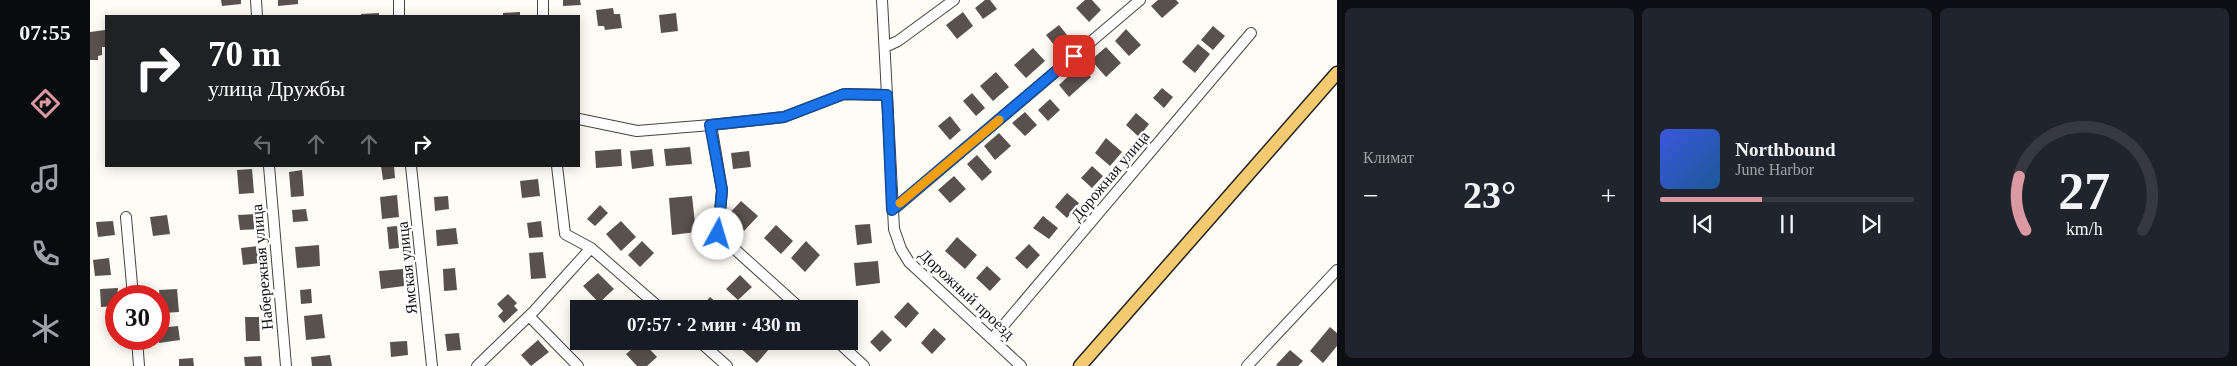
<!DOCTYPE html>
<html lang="ru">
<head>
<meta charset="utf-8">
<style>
	body { margin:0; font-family:"Times New Roman",serif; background:#20242c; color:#f1f3f6; height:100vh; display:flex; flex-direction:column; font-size:19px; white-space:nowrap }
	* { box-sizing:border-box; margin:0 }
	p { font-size:16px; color:#9ea1a6 }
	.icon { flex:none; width:28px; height:28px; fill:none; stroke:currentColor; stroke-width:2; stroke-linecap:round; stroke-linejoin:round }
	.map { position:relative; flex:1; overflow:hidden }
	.panel { display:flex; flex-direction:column; gap:8px; padding:8px; background:#0d0f14; width:900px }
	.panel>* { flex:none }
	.hud { position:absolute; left:15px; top:15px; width:475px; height:152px; border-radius:0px; box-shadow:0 2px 12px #0003; background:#202124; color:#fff; overflow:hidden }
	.speed { position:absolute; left:15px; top:285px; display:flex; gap:10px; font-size:25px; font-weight:700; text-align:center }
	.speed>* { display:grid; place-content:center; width:65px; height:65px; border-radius:50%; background:#171b24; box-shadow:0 2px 12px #0003; line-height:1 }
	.speed .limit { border:8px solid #d22; background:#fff; color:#111 }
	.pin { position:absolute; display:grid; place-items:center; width:42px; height:42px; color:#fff; margin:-21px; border-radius:10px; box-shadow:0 2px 8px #0006 }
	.me { position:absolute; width:55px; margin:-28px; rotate:6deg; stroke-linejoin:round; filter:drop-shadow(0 0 4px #0008) }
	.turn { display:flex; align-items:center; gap:18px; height:105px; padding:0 20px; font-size:22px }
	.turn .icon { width:65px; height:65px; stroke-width:2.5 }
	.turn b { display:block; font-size:35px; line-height:42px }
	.lanes { display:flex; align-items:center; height:48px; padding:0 20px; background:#0003; justify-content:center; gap:25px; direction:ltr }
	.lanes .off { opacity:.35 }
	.big { font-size:38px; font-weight:700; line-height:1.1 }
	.panel .card { flex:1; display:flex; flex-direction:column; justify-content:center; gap:8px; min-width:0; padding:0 18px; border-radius:8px; background:#20242c }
	.panel .dial { align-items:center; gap:0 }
	.dial svg { height:130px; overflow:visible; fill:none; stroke:#363941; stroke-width:7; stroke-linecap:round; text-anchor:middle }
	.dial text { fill:#f1f3f6; stroke:none }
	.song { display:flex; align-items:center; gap:15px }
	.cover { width:60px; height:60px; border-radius:8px; background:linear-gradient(135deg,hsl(230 70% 55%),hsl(210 70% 35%)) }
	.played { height:5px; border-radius:2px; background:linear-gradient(90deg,#da99a3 40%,#363941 40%) }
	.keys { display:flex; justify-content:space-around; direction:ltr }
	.heat { display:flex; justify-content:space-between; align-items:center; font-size:28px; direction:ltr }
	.panel .tiles { flex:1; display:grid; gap:8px; grid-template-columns:repeat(3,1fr) }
	.trip { position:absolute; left:480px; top:300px; width:288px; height:50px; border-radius:0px; background:#171b24; box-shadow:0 2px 12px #0003; font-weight:700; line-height:50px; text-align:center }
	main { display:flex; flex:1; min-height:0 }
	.dock { display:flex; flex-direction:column; width:90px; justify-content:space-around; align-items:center; background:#090b0e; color:#9ea1a6 }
	.dock .icon { width:35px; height:35px }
	.dock .current { color:#da99a3 }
	.dock b { font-size:22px; color:#f1f3f6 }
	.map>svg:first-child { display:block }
</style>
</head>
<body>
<main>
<nav class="dock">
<b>07:55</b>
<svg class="icon current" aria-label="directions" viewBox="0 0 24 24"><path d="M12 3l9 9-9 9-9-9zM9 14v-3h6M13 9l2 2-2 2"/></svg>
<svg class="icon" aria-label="music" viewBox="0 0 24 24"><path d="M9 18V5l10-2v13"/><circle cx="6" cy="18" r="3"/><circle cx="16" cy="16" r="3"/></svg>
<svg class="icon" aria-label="phone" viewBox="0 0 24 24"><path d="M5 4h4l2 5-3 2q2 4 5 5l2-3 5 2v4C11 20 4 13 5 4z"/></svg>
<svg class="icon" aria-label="climate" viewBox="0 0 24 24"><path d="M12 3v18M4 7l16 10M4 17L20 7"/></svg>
</nav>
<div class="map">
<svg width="1247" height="366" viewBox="0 0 1247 366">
	<rect width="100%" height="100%" fill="#fffcf5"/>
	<path fill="#59514d" d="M 131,0 L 151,0 L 151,4 L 132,6 Z
		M 188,0 L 208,0 L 208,4 L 188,6 Z
		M 473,0 L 490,0 L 491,5 L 473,6 Z
		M 895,0 L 900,0 L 907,9 L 893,19 L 885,8 Z
		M 995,0 L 1002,0 L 1011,10 L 999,22 L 986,8 Z
		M 1068,0 L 1086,0 L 1089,3 L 1072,18 L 1061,6 Z
		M 523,8 L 524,14 L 530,14 L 532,28 L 515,30 L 514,26 L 508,26 L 506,10 Z
		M 430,12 L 430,16 L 413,16 L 413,13 Z
		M 873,12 L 883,26 L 867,39 L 856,25 Z
		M 289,13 L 289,16 L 271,16 L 271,14 Z
		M 586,13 L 588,31 L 571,33 L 569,15 Z
		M 969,25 L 981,40 L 968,50 L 956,35 Z
		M 1123,26 L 1135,36 L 1123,50 L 1111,40 Z
		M 1036,29 L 1051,45 L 1039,56 L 1025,41 Z
		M 15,30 L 16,47 L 12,47 L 12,55 L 8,56 L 8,60 L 0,60 L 0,32 Z
		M 1108,44 L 1120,54 L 1105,73 L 1092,62 Z
		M 1016,47 L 1031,63 L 1016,77 L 1001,60 Z
		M 943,48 L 955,61 L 936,78 L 924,65 Z
		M 990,65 L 1001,77 L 979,97 L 969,85 Z
		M 906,72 L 919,87 L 903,101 L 890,86 Z
		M 1072,88 L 1083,97 L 1074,108 L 1063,98 Z
		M 882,93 L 895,108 L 886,116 L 873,101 Z
		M 960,99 L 970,110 L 958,121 L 948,110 Z
		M 935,112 L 947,125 L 935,136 L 922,123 Z
		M 1046,113 L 1059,124 L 1049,137 L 1036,125 Z
		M 860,116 L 871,130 L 860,140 L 848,126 Z
		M 909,133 L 921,146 L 905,160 L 894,146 Z
		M 1016,138 L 1032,152 L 1020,166 L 1005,153 Z
		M 600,147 L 602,164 L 576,166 L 574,149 Z
		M 531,149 L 532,166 L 506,168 L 505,151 Z
		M 562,149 L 564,166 L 542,169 L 540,151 Z
		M 659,151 L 661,167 L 643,169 L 641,153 Z
		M 887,155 L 902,172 L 892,181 L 877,164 Z
		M 291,166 L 304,166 L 305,178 L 293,180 Z
		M 1002,166 L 1013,176 L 1002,188 L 991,178 Z
		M 162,169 L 164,193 L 149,194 L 147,170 Z
		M 212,170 L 214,196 L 201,197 L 199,172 Z
		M 864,176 L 876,189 L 860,203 L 848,190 Z
		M 448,179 L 450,196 L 432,198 L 430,181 Z
		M 977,193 L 989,203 L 977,218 L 965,207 Z
		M 307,195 L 309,217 L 292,219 L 290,197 Z
		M 358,196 L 359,209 L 345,211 L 344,197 Z
		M 602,196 L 606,232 L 582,235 L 579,198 Z
		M 651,201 L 668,216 L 654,231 L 637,216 Z
		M 510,205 L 518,213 L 505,226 L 497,219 Z
		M 216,209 L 218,221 L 203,222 L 202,210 Z
		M 167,214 L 169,229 L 150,230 L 148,215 Z
		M 77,215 L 80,234 L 63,236 L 60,217 Z
		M 953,216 L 968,228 L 959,239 L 943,228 Z
		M 23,221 L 25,235 L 8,237 L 6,222 Z
		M 451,221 L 453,237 L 439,238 L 437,223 Z
		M 531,221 L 546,237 L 531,251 L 516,234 Z
		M 780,224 L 782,243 L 767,245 L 765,225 Z
		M 686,225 L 703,241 L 691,254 L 674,238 Z
		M 307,226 L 309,248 L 299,249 L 297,227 Z
		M 366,228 L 368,244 L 347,246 L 346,230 Z
		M 867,237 L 887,255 L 875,269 L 855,251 Z
		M 552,241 L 564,253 L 550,267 L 538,255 Z
		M 716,241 L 730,255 L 715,272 L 701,258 Z
		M 939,244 L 950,255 L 937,269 L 925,258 Z
		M 229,245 L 230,266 L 207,268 L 205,247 Z
		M 169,246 L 171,263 L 153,265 L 151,248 Z
		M 453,252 L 456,278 L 441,279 L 439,253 Z
		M 19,258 L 21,275 L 5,276 L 3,260 Z
		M 788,261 L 790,283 L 766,286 L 764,263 Z
		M 897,266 L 911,279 L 900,291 L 886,278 Z
		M 365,268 L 367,290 L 354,291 L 353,269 Z
		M 313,269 L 314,286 L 291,289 L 289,271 Z
		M 508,273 L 524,289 L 509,303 L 493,286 Z
		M 650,275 L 662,287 L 648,300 L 636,289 Z
		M 28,288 L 26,306 L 11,307 L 10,289 Z
		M 87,289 L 89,312 L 71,313 L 69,290 Z
		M 221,289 L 222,303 L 211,304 L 210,290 Z
		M 418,294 L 427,303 L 424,306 L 428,310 L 414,323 L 408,316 L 413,311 L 407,304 Z
		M 620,297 L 634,309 L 610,309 Z
		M 818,302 L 829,313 L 816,328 L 804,317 Z
		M 682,303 L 688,309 L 677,309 Z
		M 232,314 L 235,338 L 216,340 L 214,316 Z
		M 155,317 L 169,317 L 170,341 L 156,341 Z
		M 88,326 L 90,340 L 69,343 L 69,328 Z
		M 1240,327 L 1247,333 L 1247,346 L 1233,363 L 1220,351 Z
		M 844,328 L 856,339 L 842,354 L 831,343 Z
		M 792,330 L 802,340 L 790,352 L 780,342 Z
		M 369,333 L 371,350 L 357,351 L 355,334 Z
		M 448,340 L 459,352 L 441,366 L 431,355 Z
		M 317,341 L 318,355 L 301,357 L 300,342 Z
		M 552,341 L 567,357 L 557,366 L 547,366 L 536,354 Z
		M 652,341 L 673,341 L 680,348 L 667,363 L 648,346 Z
		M 1200,350 L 1213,361 L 1208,366 L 1188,366 L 1186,365 Z
		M 240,355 L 242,366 L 222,366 L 221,357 Z
		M 171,356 L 172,366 L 155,366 L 154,357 Z
		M 103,358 L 104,366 L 89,366 L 89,359 Z"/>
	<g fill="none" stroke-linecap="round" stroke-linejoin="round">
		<defs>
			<path id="minor" d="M 166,0 L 167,16
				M 309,0 L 309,16
				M 792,0 L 804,229 L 811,249 L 819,262 L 931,366
				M 453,16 L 453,0
				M 795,47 L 808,41 L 864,0
				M 489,119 L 547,131 L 621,125 L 694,117 L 754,94 L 797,95
				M 621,125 L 632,190 L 628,234 L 711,309
				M 179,166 L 196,366
				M 321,166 L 342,366
				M 467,166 L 475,234 L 501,248 L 571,309
				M 803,210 L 1050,0
				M 36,217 L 43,296
				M 439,316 L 488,366
				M 47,339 L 49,366
				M 902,339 L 1161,33
				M 609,341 L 637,366
				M 747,341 L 774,366
				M 387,366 L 444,311 L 501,248
				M 1157,366 L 1247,270"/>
			<path id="major" d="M 990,366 L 1247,73"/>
		</defs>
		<use href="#minor" stroke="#444" stroke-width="12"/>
		<use href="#major" stroke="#222" stroke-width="15"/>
		<use href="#minor" stroke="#fff" stroke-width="10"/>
		<use href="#major" stroke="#f3ca70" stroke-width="12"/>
	</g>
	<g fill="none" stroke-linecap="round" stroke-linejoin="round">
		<defs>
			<path id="route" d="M 628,234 L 632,190 L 620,125 L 694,117 L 754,94 L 797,95 L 802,210 L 984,56"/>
		</defs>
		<use href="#route" stroke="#114b97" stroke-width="12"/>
		<use href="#route" stroke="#1a73e8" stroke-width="9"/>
		<path stroke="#f59e0b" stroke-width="9" d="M 810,203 L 909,120"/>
	</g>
	<g text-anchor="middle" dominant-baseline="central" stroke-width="5" stroke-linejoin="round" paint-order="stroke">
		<g font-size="16" fill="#111" stroke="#fff">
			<text transform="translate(1020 176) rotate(-50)">Дорожная улица</text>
			<text transform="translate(172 267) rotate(-95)">Набережная улица</text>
			<text transform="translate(317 268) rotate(-96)">Ямская улица</text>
			<text transform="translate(877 294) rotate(43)">Дорожный проезд</text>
		</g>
	</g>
</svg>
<div class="speed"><div class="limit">30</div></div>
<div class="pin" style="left:984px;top:56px;background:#d93025"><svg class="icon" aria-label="arrive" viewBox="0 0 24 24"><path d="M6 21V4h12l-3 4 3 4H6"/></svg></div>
<svg class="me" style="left:628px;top:234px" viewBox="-20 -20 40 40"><circle r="19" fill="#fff"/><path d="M0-13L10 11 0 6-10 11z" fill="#1a73e8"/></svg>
<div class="trip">07:57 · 2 мин · 430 m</div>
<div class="hud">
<div class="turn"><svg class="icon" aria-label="right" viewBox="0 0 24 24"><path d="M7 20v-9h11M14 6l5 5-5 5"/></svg><div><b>70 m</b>улица Дружбы</div></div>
<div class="lanes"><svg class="icon off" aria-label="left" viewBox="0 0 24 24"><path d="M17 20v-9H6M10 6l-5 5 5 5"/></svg><svg class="icon off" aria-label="ahead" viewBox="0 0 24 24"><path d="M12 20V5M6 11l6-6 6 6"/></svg><svg class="icon off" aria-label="ahead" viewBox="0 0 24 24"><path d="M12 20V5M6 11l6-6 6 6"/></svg><svg class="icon" aria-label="right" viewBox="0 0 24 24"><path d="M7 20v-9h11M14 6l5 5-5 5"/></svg></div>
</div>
</div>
<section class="panel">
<div class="tiles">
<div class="card"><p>Климат</p>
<div class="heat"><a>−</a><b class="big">23°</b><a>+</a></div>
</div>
<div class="card">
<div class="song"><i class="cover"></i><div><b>Northbound</b><p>June Harbor</p></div></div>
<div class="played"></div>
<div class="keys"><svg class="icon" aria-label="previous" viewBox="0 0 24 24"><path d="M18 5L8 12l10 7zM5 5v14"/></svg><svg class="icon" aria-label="pause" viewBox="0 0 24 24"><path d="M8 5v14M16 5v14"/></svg><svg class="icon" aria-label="next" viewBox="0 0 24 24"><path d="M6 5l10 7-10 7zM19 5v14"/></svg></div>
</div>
<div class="card dial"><svg viewBox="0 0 100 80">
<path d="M14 69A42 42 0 1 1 86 69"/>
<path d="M14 69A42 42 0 0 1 10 36" stroke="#da99a3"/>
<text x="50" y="56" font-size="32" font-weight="700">27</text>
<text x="50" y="72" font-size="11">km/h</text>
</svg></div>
</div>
</section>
</main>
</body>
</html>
